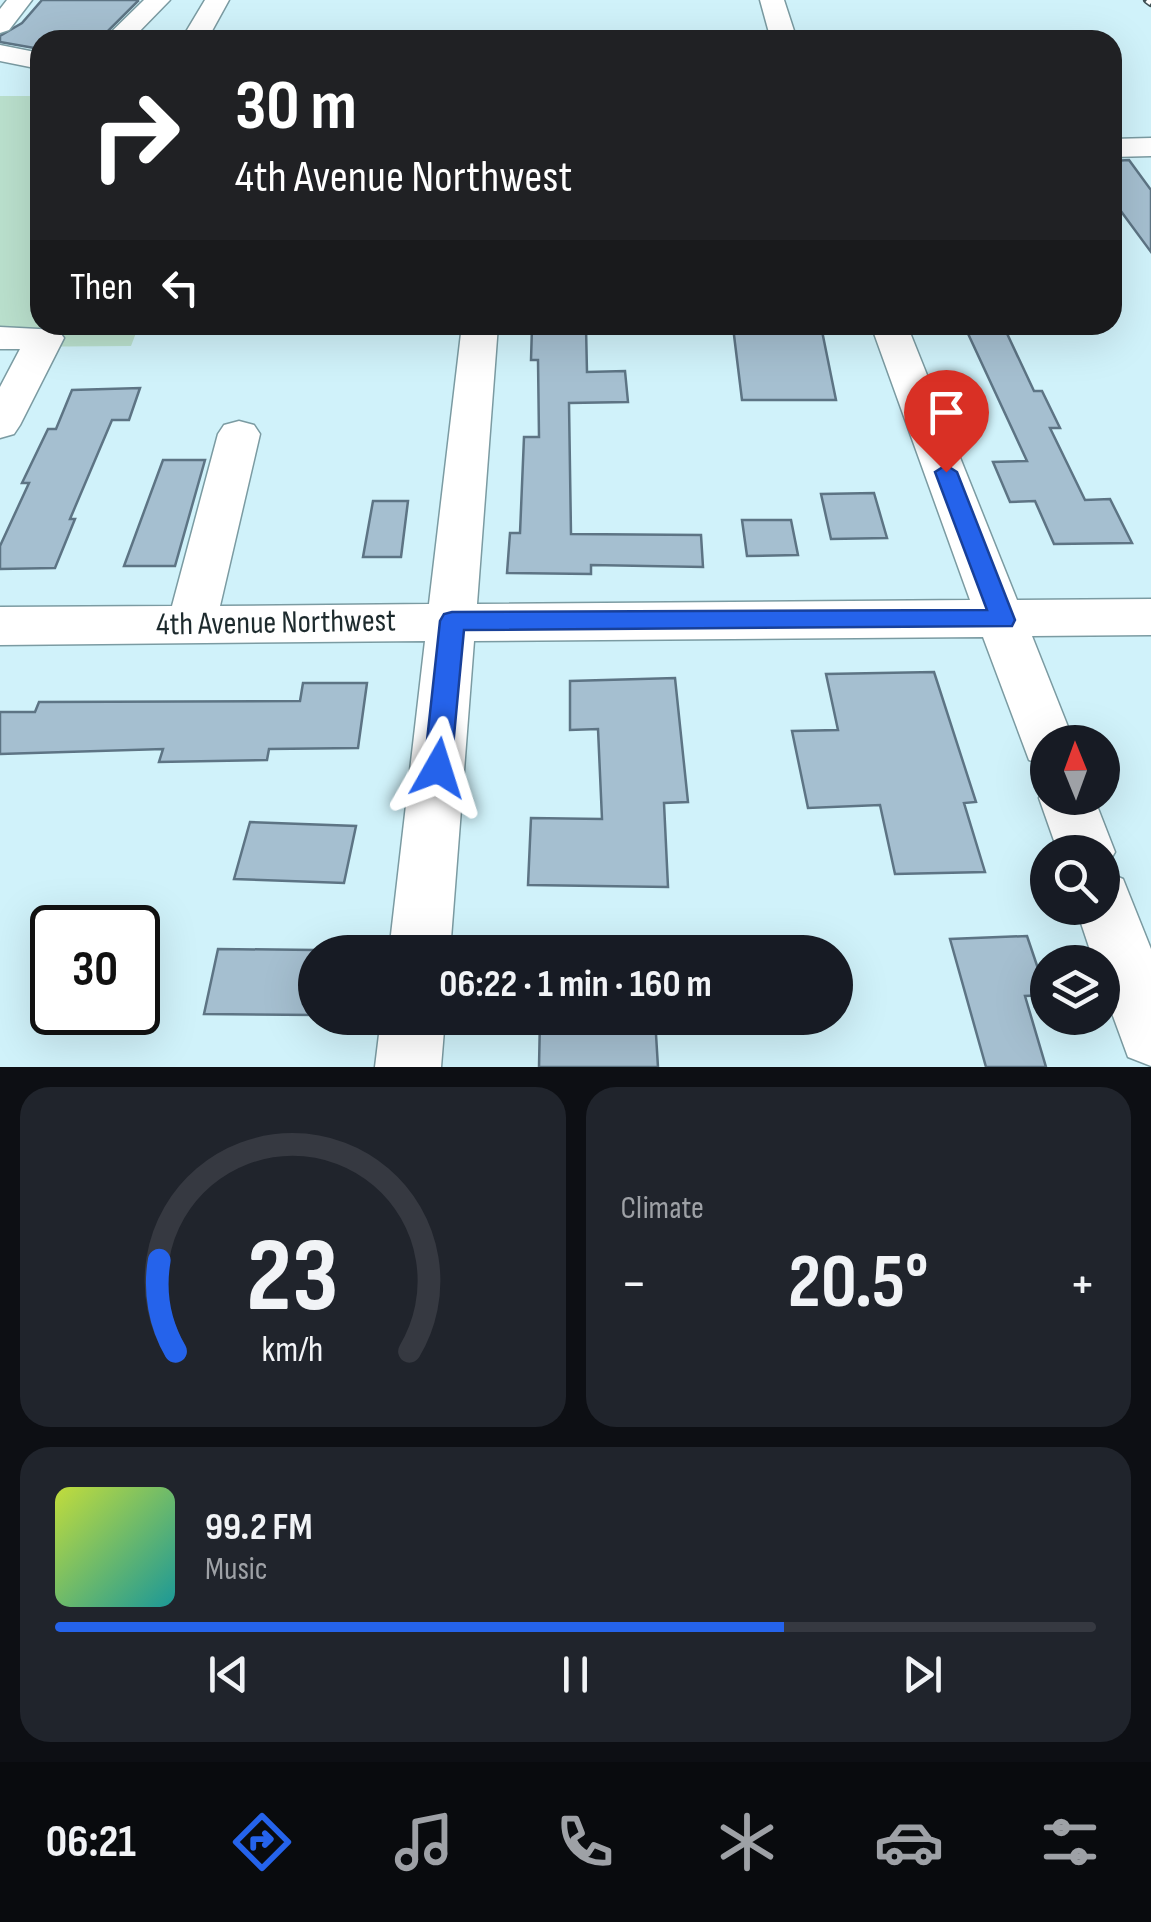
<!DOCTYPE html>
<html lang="en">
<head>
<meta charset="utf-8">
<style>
	body { margin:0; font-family:"Sofia Sans Condensed",sans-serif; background:#20242c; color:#f1f3f6; height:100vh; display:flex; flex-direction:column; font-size:38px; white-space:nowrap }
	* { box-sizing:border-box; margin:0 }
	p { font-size:32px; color:#9ea1a6 }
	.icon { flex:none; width:55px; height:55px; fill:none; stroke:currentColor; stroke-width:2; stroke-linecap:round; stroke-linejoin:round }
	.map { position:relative; height:1067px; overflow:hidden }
	.side { display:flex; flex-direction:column; gap:20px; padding:20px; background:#0d0f14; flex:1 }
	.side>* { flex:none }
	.top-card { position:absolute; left:30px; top:30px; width:1092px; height:305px; border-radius:30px; box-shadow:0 10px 40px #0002; background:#202124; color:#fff; overflow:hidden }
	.needle { width:65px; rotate:359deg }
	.tools { position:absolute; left:1030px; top:725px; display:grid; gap:20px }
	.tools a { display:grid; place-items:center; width:90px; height:90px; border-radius:50%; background:#171b24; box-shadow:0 10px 40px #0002; font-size:50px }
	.speed { position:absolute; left:30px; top:905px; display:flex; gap:20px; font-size:50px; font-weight:700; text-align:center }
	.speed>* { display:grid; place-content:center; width:130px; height:130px; border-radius:50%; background:#171b24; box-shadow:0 10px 40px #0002; line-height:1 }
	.speed .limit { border:5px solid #111; border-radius:15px; background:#fff; color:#111 }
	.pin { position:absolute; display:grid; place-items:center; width:85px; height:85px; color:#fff; margin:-102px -42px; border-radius:50% 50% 50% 0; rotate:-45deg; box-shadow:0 0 10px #0007 }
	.pin .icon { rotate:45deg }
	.me { position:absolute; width:110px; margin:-55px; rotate:6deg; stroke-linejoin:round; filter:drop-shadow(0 0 8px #0008) }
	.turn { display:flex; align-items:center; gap:35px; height:210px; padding:0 40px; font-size:45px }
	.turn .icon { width:130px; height:130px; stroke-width:2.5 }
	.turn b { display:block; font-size:70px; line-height:85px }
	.then { display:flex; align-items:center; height:95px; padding:0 40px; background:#0003; gap:20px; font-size:38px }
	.big { font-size:75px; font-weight:700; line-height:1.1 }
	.side .widget { flex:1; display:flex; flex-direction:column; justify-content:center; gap:15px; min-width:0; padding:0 35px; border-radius:30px; background:#20242c }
	.side .dial { align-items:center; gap:0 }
	.dial svg { height:260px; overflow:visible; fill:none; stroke:#363941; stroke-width:7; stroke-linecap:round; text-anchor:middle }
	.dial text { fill:#f1f3f6; stroke:none }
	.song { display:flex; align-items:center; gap:30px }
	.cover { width:120px; height:120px; border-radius:15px; background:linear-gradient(135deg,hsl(70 70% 55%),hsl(180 70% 35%)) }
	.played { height:10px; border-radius:5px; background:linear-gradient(90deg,#2563eb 70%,#363941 70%) }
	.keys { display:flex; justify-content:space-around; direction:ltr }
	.heat { display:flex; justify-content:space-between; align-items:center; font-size:55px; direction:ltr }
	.side .tiles { flex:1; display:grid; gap:20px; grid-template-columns:1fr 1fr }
	.widget:last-child { grid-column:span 2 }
	.trip { position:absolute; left:298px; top:935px; width:555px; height:100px; border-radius:50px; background:#171b24; box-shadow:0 10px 40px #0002; font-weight:700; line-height:100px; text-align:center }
	.menu { display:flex; height:160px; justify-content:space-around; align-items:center; background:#090b0e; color:#9ea1a6 }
	.menu .icon { width:70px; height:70px }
	.menu .on { color:#2563eb }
	.menu b { font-size:45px; color:#f1f3f6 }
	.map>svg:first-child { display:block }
</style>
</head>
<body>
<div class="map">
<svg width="1151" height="1067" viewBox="0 0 1151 1067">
	<rect width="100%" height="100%" fill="#d0f2fa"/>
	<path fill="#bae0cd" d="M 0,96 L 40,96 L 40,325 L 139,325 L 131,346 L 0,347 Z"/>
	<path fill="#a5bfd0" stroke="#5d7484" stroke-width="2.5" d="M 42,0 L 137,0 L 138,1 L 99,40 L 40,40 L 40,49 L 0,42 L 0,36 L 22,23 Z
		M 1129,160 L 1151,190 L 1151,252 L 1112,199 L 1112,161 Z
		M 964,325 L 1003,325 L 1034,391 L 1042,391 L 1060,428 L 1050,428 L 1085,500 L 1110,499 L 1132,543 L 1054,544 L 1035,501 L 1010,502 L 993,462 L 1027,461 Z
		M 821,326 L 836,400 L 742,400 L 733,327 Z
		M 532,327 L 586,327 L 587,372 L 625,371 L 628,402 L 569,403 L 571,534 L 701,535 L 703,567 L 591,565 L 591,574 L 507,573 L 510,533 L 520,533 L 524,437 L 539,437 L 538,360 L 531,360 Z
		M 140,388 L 129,420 L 112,420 L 70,519 L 75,519 L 55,568 L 0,569 L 0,546 L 29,483 L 22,483 L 48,429 L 56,429 L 72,390 Z
		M 163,460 L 205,460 L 175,566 L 124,566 Z
		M 874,493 L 887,538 L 831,539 L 821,494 Z
		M 373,501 L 408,501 L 401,557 L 363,557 Z
		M 742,520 L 791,520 L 798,555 L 747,556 Z
		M 934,672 L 976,802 L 964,803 L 985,872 L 895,874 L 880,805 L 808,808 L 792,731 L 838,730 L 826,674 Z
		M 675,678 L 688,802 L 664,803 L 668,887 L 528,885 L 531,818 L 602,819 L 598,729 L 570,730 L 570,681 Z
		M 303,683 L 367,683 L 358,748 L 269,749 L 267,760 L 159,762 L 163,749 L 0,754 L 0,712 L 35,712 L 39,702 L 300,701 Z
		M 250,822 L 356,826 L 344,883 L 234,879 Z
		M 1027,936 L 1047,995 L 1025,996 L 1046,1067 L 986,1067 L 950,939 Z
		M 218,949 L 315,950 L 315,1015 L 204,1014 Z
		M 540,1018 L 655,1018 L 658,1067 L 539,1067 Z"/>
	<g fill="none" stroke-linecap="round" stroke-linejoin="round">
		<defs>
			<path id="minor" d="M 7,0 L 32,0 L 9,30 L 0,33 L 0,9 Z
				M 144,0 L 170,0 L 131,40 L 103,40 Z
				M 205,0 L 229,0 L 207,40 L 181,40 Z
				M 760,0 L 784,0 L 797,40 L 771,40 Z
				M 0,45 L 40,53 L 40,69 L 0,61 Z
				M 1151,138 L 1151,156 L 1112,157 L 1112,139 Z
				M 462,325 L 498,325 L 477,604 L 970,600 L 871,325 L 907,325 L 1017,600 L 1151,599 L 1151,635 L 1032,636 L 1074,742 L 1048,742 L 1048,766 L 1029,760 L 983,637 L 474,641 L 450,952 L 389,952 L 425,641 L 0,645 L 0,607 L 172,606 L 218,434 L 224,425 L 239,421 L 254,425 L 260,434 L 220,606 L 429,604 Z
				M 0,327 L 58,330 L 64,338 L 20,425 L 14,434 L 0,438 L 0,387 L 20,349 L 0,349 Z
				M 1048,781 L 1048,798 L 1094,798 L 1115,852 L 1104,871 L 1123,879 L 1151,949 L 1151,1066 L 1128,1057 L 1102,986 L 1102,962 L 1094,962 L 1076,908 L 1102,908 L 1102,852 L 1058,852 L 1039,798 Z
				M 381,1018 L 445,1018 L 441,1067 L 375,1067 Z"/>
		</defs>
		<use href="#minor" stroke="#7b9ba2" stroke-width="3"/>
		<use href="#minor" fill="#fff" fill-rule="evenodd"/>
		<defs>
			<path id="rail" d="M 1147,0 L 1151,3"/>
		</defs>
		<use href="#rail" stroke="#3e4f53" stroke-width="8"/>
		<use href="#rail" stroke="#fff" stroke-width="5" stroke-dasharray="14" stroke-linecap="butt"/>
	</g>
	<path fill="#2563eb" stroke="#184099" stroke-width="2.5" d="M 946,465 L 957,472 L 1015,620 L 1012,626 L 464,630 L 451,768 L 447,777 L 438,780 L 428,777 L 424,768 L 440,621 L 444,614 L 452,612 L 987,610 L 935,472 Z"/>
	<g text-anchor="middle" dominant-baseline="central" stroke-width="8" stroke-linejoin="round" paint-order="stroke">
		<g font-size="32" fill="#1d2a2d" stroke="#fff">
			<text transform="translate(276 623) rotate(-1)">4th Avenue Northwest</text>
		</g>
	</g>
</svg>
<div class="tools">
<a><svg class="needle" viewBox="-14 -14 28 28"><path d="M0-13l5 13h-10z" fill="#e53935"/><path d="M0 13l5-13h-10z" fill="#9ea1a6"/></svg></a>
<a><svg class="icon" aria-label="search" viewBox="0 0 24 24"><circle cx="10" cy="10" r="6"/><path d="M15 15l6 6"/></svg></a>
<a><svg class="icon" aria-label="layers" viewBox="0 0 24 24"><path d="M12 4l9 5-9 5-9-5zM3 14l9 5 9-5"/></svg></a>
</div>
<div class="speed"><div class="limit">30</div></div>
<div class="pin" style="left:946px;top:472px;background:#d93025"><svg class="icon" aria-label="arrive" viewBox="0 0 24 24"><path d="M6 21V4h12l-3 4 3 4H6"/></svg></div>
<svg class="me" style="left:438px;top:768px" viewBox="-20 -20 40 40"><path d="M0-17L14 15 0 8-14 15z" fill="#2563eb" stroke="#fff" stroke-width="4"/></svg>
<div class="trip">06:22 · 1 min · 160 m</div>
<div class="top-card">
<div class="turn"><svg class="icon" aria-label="right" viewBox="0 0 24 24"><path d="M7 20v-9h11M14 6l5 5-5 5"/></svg><div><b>30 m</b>4th Avenue Northwest</div></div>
<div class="then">Then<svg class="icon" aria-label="left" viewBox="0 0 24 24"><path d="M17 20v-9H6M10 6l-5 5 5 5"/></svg></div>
</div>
</div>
<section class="side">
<div class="tiles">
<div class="widget dial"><svg viewBox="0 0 100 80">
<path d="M14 69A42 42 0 1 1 86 69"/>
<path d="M14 69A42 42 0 0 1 9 41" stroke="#2563eb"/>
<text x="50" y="56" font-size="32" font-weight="700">23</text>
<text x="50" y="72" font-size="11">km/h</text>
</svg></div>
<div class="widget"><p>Climate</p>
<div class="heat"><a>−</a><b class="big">20.5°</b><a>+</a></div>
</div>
<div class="widget">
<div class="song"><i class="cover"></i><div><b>99.2 FM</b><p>Music</p></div></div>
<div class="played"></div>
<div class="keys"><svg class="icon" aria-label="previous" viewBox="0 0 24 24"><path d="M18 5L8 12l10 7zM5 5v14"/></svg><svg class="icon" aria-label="pause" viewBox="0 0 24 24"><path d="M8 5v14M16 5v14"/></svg><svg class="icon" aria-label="next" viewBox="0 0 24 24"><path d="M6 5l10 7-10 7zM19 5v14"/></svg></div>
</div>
</div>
</section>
<nav class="menu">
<b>06:21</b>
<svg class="icon on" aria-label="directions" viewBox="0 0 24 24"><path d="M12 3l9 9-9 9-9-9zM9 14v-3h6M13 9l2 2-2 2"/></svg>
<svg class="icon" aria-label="music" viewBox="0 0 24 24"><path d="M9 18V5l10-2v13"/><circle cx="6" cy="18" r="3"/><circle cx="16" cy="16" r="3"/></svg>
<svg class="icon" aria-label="phone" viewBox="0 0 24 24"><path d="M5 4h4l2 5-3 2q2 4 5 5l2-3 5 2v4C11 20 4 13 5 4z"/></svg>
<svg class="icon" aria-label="climate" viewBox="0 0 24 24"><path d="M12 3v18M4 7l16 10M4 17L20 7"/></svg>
<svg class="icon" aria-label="car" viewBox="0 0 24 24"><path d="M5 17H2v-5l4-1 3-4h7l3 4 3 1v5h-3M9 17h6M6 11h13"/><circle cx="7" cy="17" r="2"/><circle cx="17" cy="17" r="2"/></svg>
<svg class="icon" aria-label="filters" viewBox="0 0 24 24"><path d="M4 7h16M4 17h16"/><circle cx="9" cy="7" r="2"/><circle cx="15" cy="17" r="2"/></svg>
</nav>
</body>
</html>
